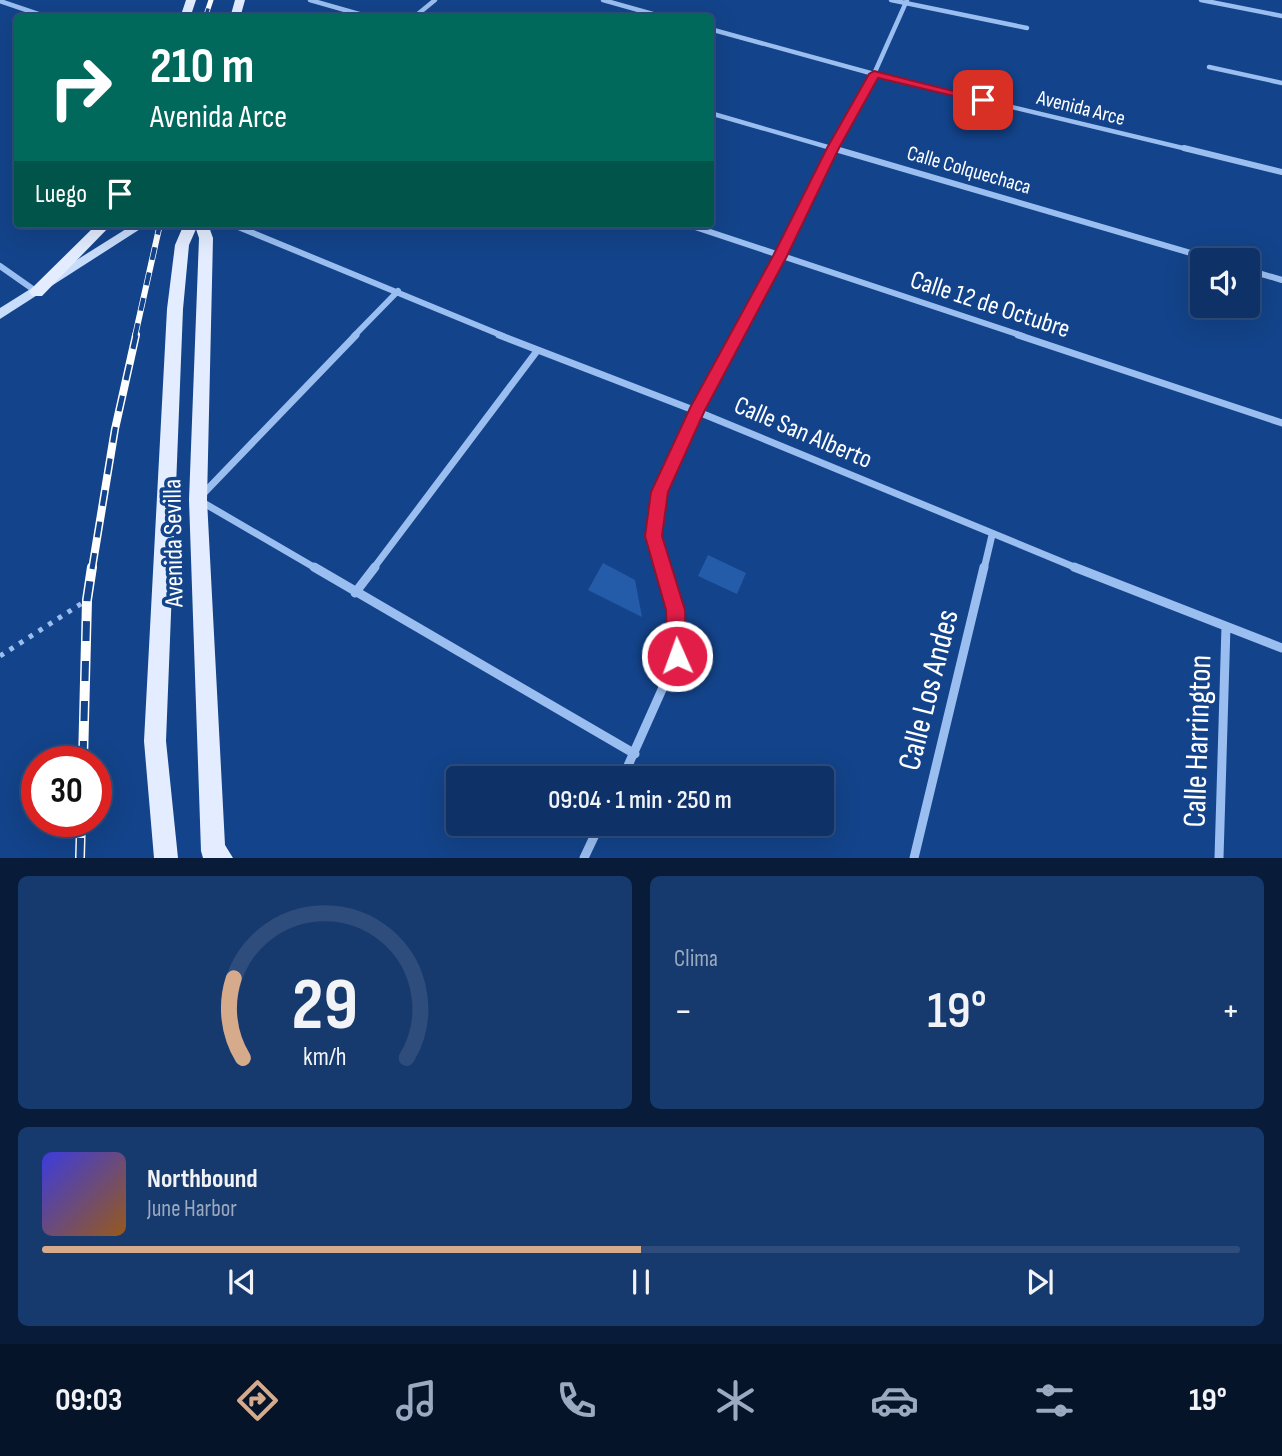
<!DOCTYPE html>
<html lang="es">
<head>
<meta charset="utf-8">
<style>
	body { margin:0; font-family:"Sofia Sans Condensed",sans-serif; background:#173a6e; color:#f1f3f6; height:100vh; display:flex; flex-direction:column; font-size:26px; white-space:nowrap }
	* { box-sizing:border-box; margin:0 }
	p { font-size:23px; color:#9baac0 }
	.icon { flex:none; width:38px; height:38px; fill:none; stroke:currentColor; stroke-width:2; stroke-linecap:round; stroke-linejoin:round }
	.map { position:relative; height:858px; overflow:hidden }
	.sheet { display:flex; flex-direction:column; gap:18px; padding:18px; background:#081c39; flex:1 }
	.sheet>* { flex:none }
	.banner { position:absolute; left:14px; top:14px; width:700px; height:214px; border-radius:7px; box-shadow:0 7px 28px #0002,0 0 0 2px #2e4d7c; background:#00695c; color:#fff; overflow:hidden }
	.buttons { position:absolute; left:1190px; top:248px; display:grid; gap:14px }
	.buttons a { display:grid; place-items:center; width:70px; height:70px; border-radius:7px; background:#0e3268; box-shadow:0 7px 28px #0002,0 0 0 2px #2e4d7c; font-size:35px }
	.speed { position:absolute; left:21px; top:746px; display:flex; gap:14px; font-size:35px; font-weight:700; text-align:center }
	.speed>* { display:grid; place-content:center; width:91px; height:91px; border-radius:50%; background:#0e3268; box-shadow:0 7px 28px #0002,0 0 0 2px #2e4d7c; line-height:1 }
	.speed .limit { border:10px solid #d22; background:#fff; color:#111 }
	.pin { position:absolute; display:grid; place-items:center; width:60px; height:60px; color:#fff; margin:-30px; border-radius:14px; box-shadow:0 4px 10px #0006 }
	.me { position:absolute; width:77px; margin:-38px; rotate:358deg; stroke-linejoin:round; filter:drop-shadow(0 0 5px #0008) }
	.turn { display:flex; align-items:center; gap:24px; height:147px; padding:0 21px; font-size:32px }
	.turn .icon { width:91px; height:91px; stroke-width:2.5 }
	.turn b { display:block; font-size:49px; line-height:60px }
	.then { display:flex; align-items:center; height:66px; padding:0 21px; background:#0003; gap:14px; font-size:26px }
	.big { font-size:52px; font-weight:600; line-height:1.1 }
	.sheet .widget { flex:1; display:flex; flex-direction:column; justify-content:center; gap:10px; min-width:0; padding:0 24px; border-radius:10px; background:#173a6e }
	.sheet .dial { align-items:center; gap:0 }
	.dial svg { height:182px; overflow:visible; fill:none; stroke:#2e4d7c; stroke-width:7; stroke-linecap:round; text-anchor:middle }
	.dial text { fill:#f1f3f6; stroke:none }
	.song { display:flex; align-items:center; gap:21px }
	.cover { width:84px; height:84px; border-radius:10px; background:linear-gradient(135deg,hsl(240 70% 55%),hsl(30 70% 35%)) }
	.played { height:7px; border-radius:4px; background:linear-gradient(90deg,#d6ab8b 50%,#2e4d7c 50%) }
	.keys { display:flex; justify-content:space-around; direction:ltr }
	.heat { display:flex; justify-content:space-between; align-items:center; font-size:38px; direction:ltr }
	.sheet .tiles { flex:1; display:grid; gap:18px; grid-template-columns:1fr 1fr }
	.widget:last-child { grid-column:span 2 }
	.trip { position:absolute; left:446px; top:766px; width:388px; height:70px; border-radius:7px; background:#0e3268; box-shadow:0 7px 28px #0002,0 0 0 2px #2e4d7c; font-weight:600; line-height:70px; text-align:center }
	.menu { display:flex; height:112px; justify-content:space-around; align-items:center; background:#06142a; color:#9baac0 }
	.menu .icon { width:49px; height:49px }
	.menu .active { color:#d6ab8b }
	.menu b { font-size:32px; color:#f1f3f6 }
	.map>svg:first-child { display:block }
</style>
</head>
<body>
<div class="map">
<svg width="1282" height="858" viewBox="0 0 1282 858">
	<rect width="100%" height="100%" fill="#13438a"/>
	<path fill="#255ca9" d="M 708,555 L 746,573 L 737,594 L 698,576 Z
		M 603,563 L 635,580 L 642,617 L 588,590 Z"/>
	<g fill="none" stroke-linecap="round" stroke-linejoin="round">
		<path stroke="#9abef0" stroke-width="5" stroke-dasharray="4.5 7" stroke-linecap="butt" d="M 0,656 L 87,600"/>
		<path stroke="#9abef0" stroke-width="4.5" d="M 310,0 L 373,18
			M 603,0 L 667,18
			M 891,0 L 1027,28
			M 1201,0 L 1282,16
			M 0,1 L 50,18
			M 413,18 L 435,0
			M 710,29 L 874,74 L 1191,150
			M 1209,67 L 1282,83
			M 710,113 L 838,150
			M 832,150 L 874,74 L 907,0"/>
		<path stroke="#9abef0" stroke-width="6" d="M 832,148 L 1218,261
			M 1184,148 L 1282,172
			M 231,224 L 503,336
			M 686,224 L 1023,336
			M 0,266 L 37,292
			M 1248,270 L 1282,280
			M 354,336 L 398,291
			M 736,336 L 833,148"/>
		<path stroke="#9abef0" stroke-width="7" d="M 499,335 L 696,411 L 1079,569
			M 1018,335 L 1282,423
			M 202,495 L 356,335
			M 202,502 L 317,569
			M 373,569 L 537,351
			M 663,569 C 660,558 653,544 653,532 C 657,470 708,390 737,335
			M 984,569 L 992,535"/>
		<path stroke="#9abef0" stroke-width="9" d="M 314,567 L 635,754
			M 1074,567 L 1282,648
			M 355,593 L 375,567
			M 622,779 L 677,656 L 675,610 L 662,567
			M 584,858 L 600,824
			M 914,858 L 984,567
			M 1219,858 L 1226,626"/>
		<path fill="#c8dcfb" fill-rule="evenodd" d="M 134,224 L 148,224 L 0,319 L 0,308 Z"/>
		<path fill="#e3edff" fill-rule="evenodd" d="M 186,0 L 196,0 L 190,18 L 180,18 Z
			M 235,0 L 245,0 L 240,18 L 230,18 Z
			M 97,224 L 112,224 L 42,296 L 32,296 L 29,292 L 32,288 Z
			M 184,224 L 208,224 L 213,238 L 207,500 L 225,845 L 233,858 L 203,858 L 201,851 L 189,500 L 199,238 L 196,229 L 189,245 L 183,309 L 166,741 L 178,858 L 154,858 L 144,741 L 167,309 L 175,245 Z"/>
		<defs>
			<path id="rail-far3" d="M 205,18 L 211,0"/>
			<path id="rail-far2" d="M 135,336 L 160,224"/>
			<path id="rail-far1" d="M 92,569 L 115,429 L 136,335"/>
			<path id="rail" d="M 83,761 L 87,600 L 92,567
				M 80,858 L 81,821"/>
		</defs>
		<use href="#rail-far3" stroke="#fff" stroke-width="5"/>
		<use href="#rail-far2" stroke="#fff" stroke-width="6"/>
		<use href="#rail-far1" stroke="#fff" stroke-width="8"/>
		<use href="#rail" stroke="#fff" stroke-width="10"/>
		<use href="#rail-far3" stroke="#13438a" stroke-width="3.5" stroke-dasharray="10" stroke-linecap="butt"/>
		<use href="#rail-far2" stroke="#13438a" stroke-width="4.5" stroke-dasharray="13" stroke-linecap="butt"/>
		<use href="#rail-far1" stroke="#13438a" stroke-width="5" stroke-dasharray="16" stroke-linecap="butt"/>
		<use href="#rail" stroke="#13438a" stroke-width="7" stroke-dasharray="20" stroke-linecap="butt"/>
	</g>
	<path fill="#e11d48" stroke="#92132f" stroke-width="2" d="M 874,71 L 989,100 L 983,103 L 878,78 L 839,148 L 787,256 L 704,412 L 668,492 L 662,536 L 685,610 L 686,656 L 683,663 L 677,665 L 670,663 L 667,656 L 666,610 L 645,536 L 651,492 L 691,406 L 773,256 L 827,148 L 869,74 Z"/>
	<g text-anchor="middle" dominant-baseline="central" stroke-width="7" stroke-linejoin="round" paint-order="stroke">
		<g font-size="21" fill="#fff" stroke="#13438a">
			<text transform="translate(1081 108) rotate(14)">Avenida Arce</text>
			<text transform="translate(969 170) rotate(16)">Calle Colquechaca</text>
		</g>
		<g font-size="26" fill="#fff" stroke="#13438a">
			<text transform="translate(990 305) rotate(18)">Calle 12 de Octubre</text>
			<text transform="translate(803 433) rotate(23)">Calle San Alberto</text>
			<text transform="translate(174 543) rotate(-91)">Avenida Sevilla</text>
		</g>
		<g font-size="32" fill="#fff" stroke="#13438a">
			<text transform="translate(929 690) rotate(-76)">Calle Los Andes</text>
			<text transform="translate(1198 741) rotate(-88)">Calle Harrington</text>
		</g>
	</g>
</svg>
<div class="buttons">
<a><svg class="icon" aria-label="sound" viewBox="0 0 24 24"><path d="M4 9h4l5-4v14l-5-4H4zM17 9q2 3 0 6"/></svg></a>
</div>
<div class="speed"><div class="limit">30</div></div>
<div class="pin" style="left:983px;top:100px;background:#d93025"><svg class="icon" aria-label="arrive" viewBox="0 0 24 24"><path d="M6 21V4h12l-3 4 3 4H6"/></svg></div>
<svg class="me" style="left:677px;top:656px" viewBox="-20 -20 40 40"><circle r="17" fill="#e11d48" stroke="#fff" stroke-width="3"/><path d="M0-11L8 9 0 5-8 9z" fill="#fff"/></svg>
<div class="trip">09:04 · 1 min · 250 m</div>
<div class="banner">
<div class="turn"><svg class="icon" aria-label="right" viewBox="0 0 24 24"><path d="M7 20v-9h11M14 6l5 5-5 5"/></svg><div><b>210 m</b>Avenida Arce</div></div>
<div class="then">Luego<svg class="icon" aria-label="arrive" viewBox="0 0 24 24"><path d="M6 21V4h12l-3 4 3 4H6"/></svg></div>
</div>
</div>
<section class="sheet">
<div class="tiles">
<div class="widget dial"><svg viewBox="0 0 100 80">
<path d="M14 69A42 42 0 1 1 86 69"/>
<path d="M14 69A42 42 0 0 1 10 34" stroke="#d6ab8b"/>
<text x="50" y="56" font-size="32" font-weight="700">29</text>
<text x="50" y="72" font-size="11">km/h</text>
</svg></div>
<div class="widget"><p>Clima</p>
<div class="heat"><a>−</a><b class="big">19°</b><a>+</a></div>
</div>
<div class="widget">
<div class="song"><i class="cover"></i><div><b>Northbound</b><p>June Harbor</p></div></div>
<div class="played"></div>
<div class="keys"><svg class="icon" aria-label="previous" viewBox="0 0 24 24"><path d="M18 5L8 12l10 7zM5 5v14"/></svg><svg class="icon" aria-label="pause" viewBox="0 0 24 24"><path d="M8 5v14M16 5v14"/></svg><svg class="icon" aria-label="next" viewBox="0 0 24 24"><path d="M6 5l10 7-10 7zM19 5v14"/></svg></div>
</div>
</div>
</section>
<nav class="menu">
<b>09:03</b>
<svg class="icon active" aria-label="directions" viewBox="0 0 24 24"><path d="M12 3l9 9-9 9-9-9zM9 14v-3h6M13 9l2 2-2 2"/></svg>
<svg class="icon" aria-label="music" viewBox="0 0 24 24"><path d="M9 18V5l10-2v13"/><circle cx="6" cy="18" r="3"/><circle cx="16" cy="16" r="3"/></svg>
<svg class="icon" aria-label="phone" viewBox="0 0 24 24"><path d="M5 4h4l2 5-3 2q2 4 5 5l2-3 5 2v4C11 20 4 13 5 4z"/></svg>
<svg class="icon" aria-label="climate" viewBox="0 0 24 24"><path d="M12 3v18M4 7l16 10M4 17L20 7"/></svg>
<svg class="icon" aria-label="car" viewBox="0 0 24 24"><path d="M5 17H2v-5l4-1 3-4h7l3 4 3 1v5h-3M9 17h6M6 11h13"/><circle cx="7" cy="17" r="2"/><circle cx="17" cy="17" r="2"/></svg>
<svg class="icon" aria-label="filters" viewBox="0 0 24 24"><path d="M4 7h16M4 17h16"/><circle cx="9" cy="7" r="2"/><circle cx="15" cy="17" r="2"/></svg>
<b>19°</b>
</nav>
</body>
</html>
